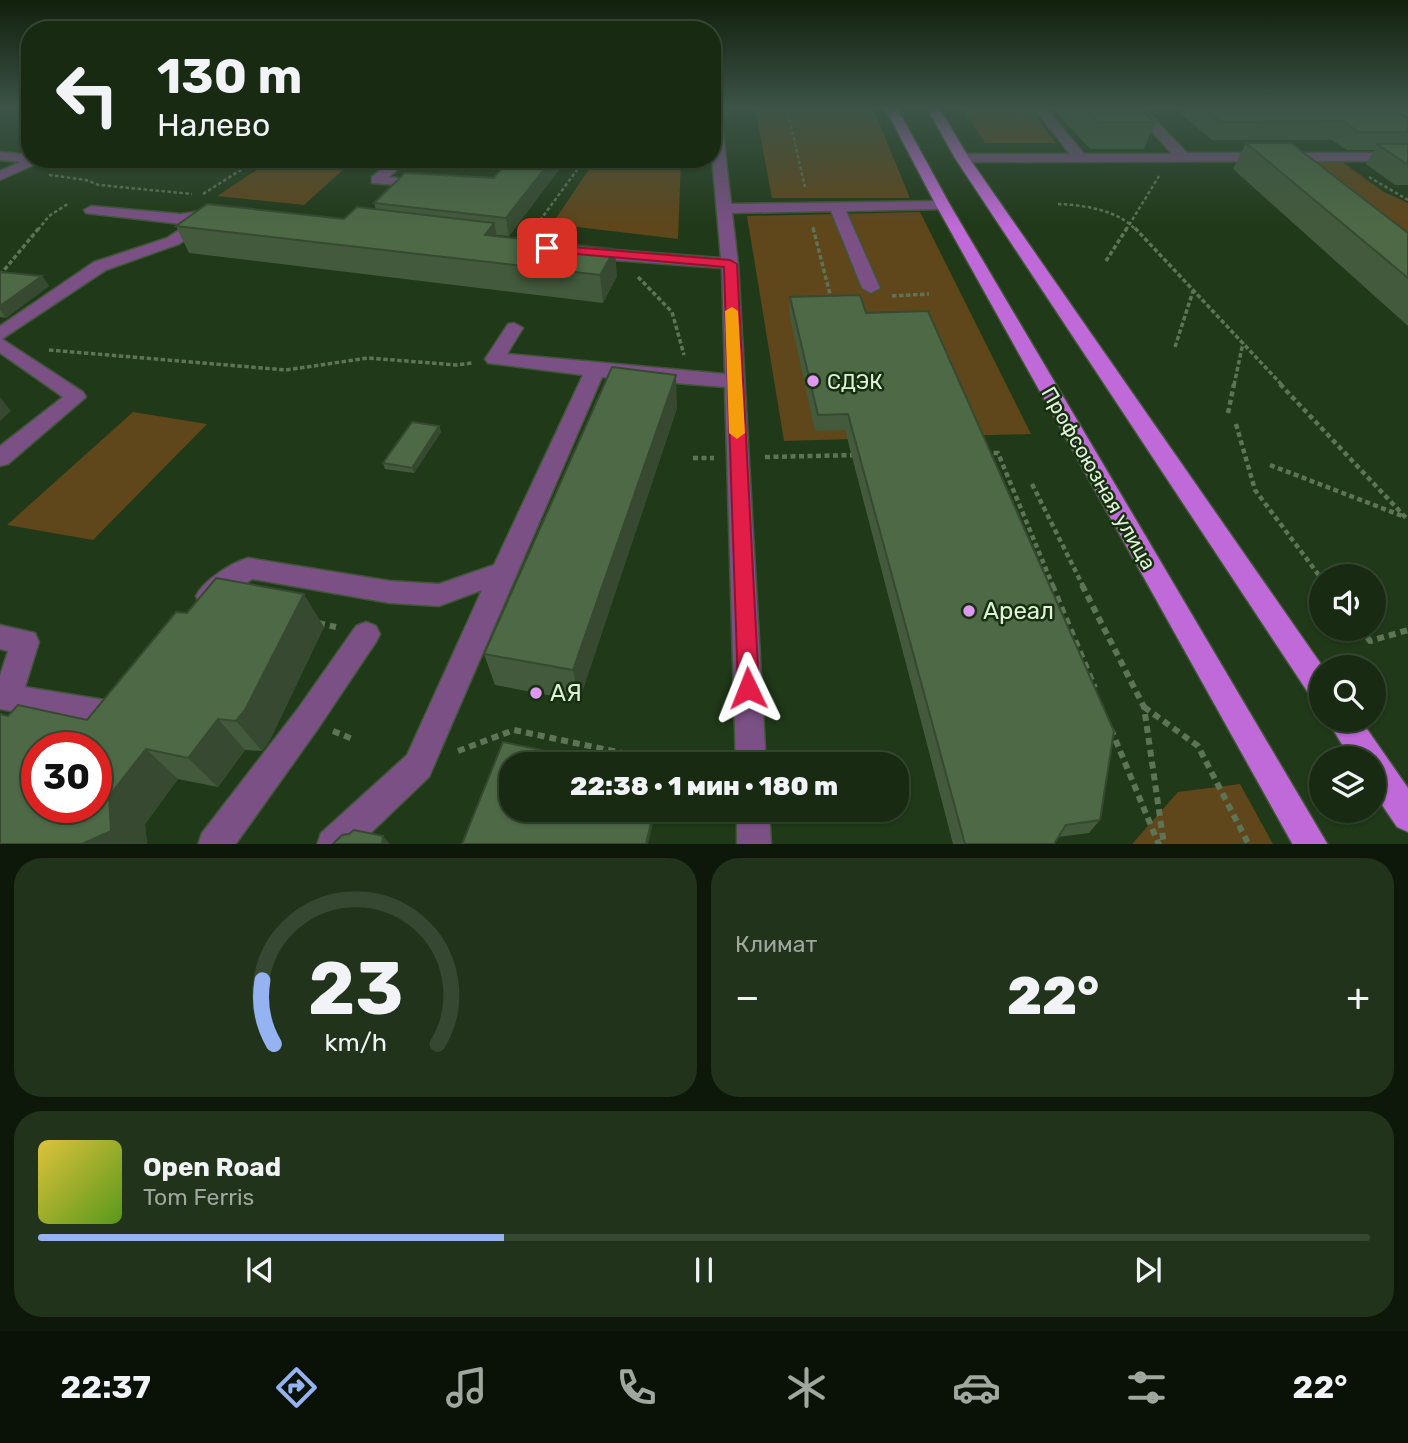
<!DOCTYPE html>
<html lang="ru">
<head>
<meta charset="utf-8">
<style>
	body { margin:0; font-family:Rubik,sans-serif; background:#21331b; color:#f1f3f6; height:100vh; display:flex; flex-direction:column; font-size:26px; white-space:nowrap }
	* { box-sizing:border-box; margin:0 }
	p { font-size:23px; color:#9fa79f }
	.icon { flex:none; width:38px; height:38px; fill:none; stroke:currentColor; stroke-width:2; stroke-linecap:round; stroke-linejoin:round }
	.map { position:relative; height:844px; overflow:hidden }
	.details { display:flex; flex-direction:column; gap:14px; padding:14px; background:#0d180a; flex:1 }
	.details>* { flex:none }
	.hud { position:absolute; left:21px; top:21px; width:700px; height:147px; border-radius:28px; box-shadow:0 2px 5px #0004,0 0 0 2px #364732; background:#182b12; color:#f1f3f6; overflow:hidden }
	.buttons { position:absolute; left:1309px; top:564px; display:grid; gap:14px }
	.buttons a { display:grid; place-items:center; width:77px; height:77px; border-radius:50%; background:#182b12; box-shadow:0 2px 5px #0004,0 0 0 2px #364732; font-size:35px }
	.speed { position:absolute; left:21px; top:732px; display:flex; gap:14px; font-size:35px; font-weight:700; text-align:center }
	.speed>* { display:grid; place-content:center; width:91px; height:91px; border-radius:50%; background:#182b12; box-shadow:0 2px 5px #0004,0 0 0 2px #364732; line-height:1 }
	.speed .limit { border:10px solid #d22; background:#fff; color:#111 }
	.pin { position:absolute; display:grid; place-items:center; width:60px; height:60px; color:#fff; margin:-30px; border-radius:14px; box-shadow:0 4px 10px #0006 }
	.me { position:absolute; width:77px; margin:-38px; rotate:358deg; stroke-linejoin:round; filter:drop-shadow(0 0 5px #0008) }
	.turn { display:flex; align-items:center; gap:24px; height:147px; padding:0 21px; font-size:32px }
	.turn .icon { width:91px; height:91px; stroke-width:2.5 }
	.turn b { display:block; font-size:49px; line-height:60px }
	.big { font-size:52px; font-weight:800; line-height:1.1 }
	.details .card { flex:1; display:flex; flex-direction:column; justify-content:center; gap:10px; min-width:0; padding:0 24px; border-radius:28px; background:#21331b }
	.details .dial { align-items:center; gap:0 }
	.dial svg { height:182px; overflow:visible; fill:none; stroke:#364732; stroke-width:7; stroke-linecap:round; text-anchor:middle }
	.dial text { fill:#f1f3f6; stroke:none }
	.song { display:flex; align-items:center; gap:21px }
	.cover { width:84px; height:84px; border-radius:10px; background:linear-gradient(135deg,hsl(50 70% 55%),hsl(90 70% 35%)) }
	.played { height:7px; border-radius:4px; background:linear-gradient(90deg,#95b2f1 35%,#364732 35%) }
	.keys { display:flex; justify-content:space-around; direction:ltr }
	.heat { display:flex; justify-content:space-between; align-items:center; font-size:38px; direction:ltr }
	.details .tiles { flex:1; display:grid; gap:14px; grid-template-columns:1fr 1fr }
	.card:last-child { grid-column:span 2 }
	.trip { position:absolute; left:499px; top:752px; width:410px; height:70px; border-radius:28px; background:#182b12; box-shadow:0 2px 5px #0004,0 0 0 2px #364732; font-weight:800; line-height:70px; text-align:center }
	.dock { display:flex; height:112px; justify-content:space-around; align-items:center; background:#0a1107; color:#9fa79f }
	.dock .icon { width:49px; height:49px }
	.dock .selected { color:#95b2f1 }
	.dock b { font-size:32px; color:#f1f3f6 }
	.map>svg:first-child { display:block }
</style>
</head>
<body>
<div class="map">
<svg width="1408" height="845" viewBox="0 0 1408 845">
	<rect width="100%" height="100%" fill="#203918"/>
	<path fill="#5f461b" d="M 755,108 L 873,108 L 910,198 L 772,198 Z
		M 962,108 L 1030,108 L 1056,143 L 985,143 Z
		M 273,159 L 355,159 L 304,205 L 217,196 Z
		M 596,159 L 681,159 L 678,239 L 552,224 Z
		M 1338,159 L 1384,192 L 1408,203 L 1408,233 L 1306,160 Z
		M 920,212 L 1031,434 L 784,441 L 747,216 Z
		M 133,412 L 207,424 L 93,540 L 7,525 Z
		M 1240,784 L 1273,844 L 1132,844 L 1178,792 Z"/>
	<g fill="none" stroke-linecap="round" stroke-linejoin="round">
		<defs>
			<path id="minor" d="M 712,108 L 720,108 L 731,204 L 943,201 L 950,205 L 943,209 L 846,211 L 880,288 L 871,293 L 862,288 L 831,211 L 732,213 L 738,264 L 766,765 L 736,765 L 725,387 L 602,377 L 429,777 L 358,845 L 317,845 L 321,833 L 407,755 L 482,590 L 439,606 L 390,603 L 252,579 C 237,590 219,610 200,604 L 196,596 C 204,580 231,563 248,558 L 390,581 L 439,584 L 494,565 L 583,375 L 488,363 L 485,359 L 508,324 L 514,323 L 523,328 L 507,354 L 725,374 L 722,268 L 586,258 L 578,253 L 586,248 L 721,258 L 712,156 Z
				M 1034,108 L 1046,108 L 1084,154 L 1172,154 L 1131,108 L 1144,108 L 1187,153 L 1408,153 L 1408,161 L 962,162 L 955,158 L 962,154 L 1070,154 Z
				M 1396,108 L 1408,108 L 1408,116 Z
				M 0,152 L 30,155 L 30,159 L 47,159 L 0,180 L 0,171 L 21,162 L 0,160 Z
				M 394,159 L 409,159 L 389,177 L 411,180 L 411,186 L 372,183 L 372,177 Z
				M 91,206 L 181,214 L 208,210 L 216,215 L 209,219 L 208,224 L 179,244 L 106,270 L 2,339 L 83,392 L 86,397 L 8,464 L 0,466 L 0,446 L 63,397 L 0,353 L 0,326 L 94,262 L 167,238 L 191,222 L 181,224 L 86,213 L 84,210 Z
				M 366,622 L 376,626 L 380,634 L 376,642 L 317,730 L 235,845 L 198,845 L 202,833 L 297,710 L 356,626 Z
				M 0,625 L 35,633 L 39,642 L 25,687 L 105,700 L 117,693 L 127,697 L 132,707 L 121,725 L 111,729 L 0,709 L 0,676 L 8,651 L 0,649 Z
				M 737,810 L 769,810 L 771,845 L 737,845 Z"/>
			<path id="major" d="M 885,108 L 897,108 L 950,205 L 1328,845 L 1293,845 L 936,205 Z
				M 927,108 L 939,108 L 969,158 L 1323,667 L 1321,701 L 1311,697 L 955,158 Z
				M 1327,719 L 1360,719 L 1408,788 L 1408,832 L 1397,827 L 1374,793 L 1374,758 L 1350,758 Z"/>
		</defs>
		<use href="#minor" stroke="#3f5637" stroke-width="3"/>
		<use href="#major" stroke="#3f5637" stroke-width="3"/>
		<path stroke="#5e7457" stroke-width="2.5" stroke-dasharray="3.5 2.5" stroke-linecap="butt" d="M 787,108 L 805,187
			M 49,175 L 86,180 L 99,185 L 192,194
			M 1369,177 L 1408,200
			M 203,194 L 258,159
			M 1058,204 C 1084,205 1118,210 1136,230
			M 813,227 L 814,230
			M 38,230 L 49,216 L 69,203
			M 533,230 L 585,159
			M 1126,230 L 1159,176"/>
		<path stroke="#5e7457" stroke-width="3.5" stroke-dasharray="4.5 2.5" stroke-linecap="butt" d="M 813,228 L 831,298
			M 1135,228 L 1282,385
			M 523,243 L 534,228
			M 1106,261 L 1127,228
			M 0,275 L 39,228
			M 638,277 L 672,312 L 684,355
			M 892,296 L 929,294
			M 1175,347 L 1193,291
			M 49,350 L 286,370 L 368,358 L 457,365 L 472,363
			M 1234,385 L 1243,343"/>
		<path stroke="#5e7457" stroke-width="4.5" stroke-dasharray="5 3.5" stroke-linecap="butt" d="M 1280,384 L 1408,520
			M 1228,413 L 1234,384
			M 1236,424 L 1255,490 L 1321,578
			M 985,453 L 998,453 L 1053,586
			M 765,457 L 857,455
			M 693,458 L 714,458
			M 1270,465 L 1405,517
			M 1032,484 L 1083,586"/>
		<path stroke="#5e7457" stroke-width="6" stroke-dasharray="7 5" stroke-linecap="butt" d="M 1052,585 L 1095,688
			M 1082,585 L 1144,707 L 1164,845
			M 318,623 L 336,627
			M 1360,628 L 1370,641 L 1408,630
			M 1144,707 L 1198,746 L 1249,845
			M 1111,729 L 1159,845
			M 333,731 L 355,740
			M 458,751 L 514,730 L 679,765"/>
		<use href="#minor" fill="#7a5085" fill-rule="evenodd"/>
		<use href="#major" fill="#c069d8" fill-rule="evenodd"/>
	</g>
	<path fill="#435a3c" d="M 1052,108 L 1140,108 L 1155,122 L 1144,149 L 1090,149 Z
		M 1184,108 L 1390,108 L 1408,119 L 1408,185 L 1395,185 L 1366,164 L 1374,150 L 1347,150 L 1332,140 L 1212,140 L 1181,114 Z
		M 1246,143 L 1408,233 L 1408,326 L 1233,169 Z
		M 510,159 L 567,159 L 509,236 L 497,235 L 497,236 L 617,276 L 603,303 L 189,253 L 176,226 L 344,219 L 376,209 L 374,203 L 494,178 Z
		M 0,272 L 42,276 L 49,286 L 6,318 L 0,317 Z
		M 790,297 L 866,313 L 1100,820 L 1089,833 L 1058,837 L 1054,844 L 953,844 L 845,430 L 815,431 L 789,312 Z
		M 677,408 L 579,701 L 495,685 L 484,654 Z
		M 439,426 L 441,432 L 414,473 L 385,469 L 383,463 Z
		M 324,627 L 270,740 L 262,751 L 245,750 L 218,787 L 178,779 L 145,824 L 147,844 L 0,844 L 8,716 L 87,720 Z"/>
	<path fill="#374a31" d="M 552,159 L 567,159 L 509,236 L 506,218 Z
		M 494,223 L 500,249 L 485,235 Z
		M 615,249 L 617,276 L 603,303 L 600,275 Z
		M 42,276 L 49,286 L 6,318 L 0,310 L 0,306 Z
		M 676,375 L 677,408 L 579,701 L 573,670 Z
		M 0,397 L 11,411 L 0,421 Z
		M 439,426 L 441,432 L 414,473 L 412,468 Z
		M 304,594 L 324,627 L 270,740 L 262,751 L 236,721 Z
		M 218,719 L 245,750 L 218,787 L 188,758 Z
		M 146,749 L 178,779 L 145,824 L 147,844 L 82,844 L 109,796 Z
		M 654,810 L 656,810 L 648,844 L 646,844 Z
		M 383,836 L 390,844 L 382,844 Z"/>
	<path fill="#4e6946" stroke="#374a31" stroke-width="2" fill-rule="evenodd" d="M 1085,108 L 1140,108 L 1155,122 L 1099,122 Z
		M 1204,108 L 1390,108 L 1408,119 L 1408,132 L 1358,132 L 1343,121 L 1220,122 Z
		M 1246,143 L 1291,143 L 1408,233 L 1408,278 Z
		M 1377,144 L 1408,144 L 1408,165 Z
		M 510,159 L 552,159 L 506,218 L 374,203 L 405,173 L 494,178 Z
		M 207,204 L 344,219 L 357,207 L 494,223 L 485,235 L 615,249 L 600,275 L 176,226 Z
		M 0,272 L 42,276 L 0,306 Z
		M 860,295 L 866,313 L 928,311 L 1114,731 L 1100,820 L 1066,825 L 1054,844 L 965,844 L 848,414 L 818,415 L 790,297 Z
		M 612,367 L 676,375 L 573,670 L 484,654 Z
		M 412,422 L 439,426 L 412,468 L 383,463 Z
		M 216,578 L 304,594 L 245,710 L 236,721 L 218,719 L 188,758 L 146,749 L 109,796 L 111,831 L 82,844 L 0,844 L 0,714 L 8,716 L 18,705 L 87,720 L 176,612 L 187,613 ZM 37,747 L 96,747 L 96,807 L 37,807 Z
		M 503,742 L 612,765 L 511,765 L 511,810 L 654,810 L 646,844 L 462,844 Z
		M 354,830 L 383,836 L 382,844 L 333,844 L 342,835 L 349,834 Z"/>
	<linearGradient id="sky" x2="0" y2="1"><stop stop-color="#121f0d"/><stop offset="0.48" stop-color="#3c5448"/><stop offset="1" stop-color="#3c5448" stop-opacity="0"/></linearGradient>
	<rect width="1408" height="226" fill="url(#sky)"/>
	<path fill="#e11d48" stroke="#92132f" stroke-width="2" d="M 547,245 L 730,260 L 737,264 L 759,688 L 756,695 L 748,698 L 741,695 L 738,688 L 724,267 L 543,251 L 541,248 Z"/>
	<path fill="#f59e0b" d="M 732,307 L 738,311 L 745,433 L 737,439 L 729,433 L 725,311 Z"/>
	<g fill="#de98f2" stroke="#162f0e" stroke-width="2.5">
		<circle cx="813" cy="381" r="7"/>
		<circle cx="969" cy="611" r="7"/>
		<circle cx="536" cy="693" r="7"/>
	</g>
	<g text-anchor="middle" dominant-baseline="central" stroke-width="5" stroke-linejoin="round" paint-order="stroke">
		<g font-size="21" fill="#e0f0db" stroke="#162f0e" text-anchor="start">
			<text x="827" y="381">СДЭК</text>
		</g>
		<g font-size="21" fill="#e0f0db" stroke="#162f0e">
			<text transform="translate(1099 478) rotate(60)">Профсоюзная улица</text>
		</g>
		<g font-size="24" fill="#e0f0db" stroke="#162f0e" text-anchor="start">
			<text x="983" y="611">Ареал</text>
			<text x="550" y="693">АЯ</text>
		</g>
	</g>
</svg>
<div class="buttons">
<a><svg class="icon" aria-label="sound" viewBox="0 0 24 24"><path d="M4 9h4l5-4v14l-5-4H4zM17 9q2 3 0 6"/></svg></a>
<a><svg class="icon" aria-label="search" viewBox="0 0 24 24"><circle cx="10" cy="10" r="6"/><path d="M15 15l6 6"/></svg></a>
<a><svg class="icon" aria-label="layers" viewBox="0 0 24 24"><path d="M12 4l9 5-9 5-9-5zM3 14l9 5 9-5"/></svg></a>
</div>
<div class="speed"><div class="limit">30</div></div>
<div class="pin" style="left:547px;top:248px;background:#d93025"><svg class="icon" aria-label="arrive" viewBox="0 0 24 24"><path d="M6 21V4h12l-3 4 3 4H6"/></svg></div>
<svg class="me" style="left:748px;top:688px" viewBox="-20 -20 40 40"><path d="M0-17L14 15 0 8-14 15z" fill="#e11d48" stroke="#fff" stroke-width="4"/></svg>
<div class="trip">22:38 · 1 мин · 180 m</div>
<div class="hud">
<div class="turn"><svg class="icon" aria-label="left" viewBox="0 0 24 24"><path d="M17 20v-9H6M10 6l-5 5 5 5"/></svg><div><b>130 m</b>Налево</div></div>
</div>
</div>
<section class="details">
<div class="tiles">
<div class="card dial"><svg viewBox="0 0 100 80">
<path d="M14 69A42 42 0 1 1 86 69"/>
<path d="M14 69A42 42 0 0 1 9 41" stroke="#95b2f1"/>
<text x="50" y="56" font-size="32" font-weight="700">23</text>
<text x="50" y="72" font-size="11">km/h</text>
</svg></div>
<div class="card"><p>Климат</p>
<div class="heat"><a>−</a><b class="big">22°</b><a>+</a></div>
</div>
<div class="card">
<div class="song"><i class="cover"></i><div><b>Open Road</b><p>Tom Ferris</p></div></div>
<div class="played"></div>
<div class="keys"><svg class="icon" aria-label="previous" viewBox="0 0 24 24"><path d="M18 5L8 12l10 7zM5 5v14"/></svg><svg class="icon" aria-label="pause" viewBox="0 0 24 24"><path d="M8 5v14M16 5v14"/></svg><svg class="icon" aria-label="next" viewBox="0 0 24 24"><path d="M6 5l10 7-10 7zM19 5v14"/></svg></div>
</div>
</div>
</section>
<nav class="dock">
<b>22:37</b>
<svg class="icon selected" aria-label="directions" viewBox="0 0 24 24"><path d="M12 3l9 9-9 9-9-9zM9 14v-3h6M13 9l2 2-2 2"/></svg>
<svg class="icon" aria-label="music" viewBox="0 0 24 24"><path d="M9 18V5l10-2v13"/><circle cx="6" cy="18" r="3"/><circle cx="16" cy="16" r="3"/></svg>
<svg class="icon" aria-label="phone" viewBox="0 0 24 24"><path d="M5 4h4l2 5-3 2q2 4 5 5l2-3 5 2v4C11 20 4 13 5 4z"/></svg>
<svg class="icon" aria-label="climate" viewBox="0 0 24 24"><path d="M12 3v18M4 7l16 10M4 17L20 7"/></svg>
<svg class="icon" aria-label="car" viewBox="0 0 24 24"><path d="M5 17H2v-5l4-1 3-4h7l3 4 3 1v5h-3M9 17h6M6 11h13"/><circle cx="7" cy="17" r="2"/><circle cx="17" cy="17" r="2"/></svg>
<svg class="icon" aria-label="filters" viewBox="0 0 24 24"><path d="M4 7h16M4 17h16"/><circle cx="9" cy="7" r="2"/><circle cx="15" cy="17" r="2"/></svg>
<b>22°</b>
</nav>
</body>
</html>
